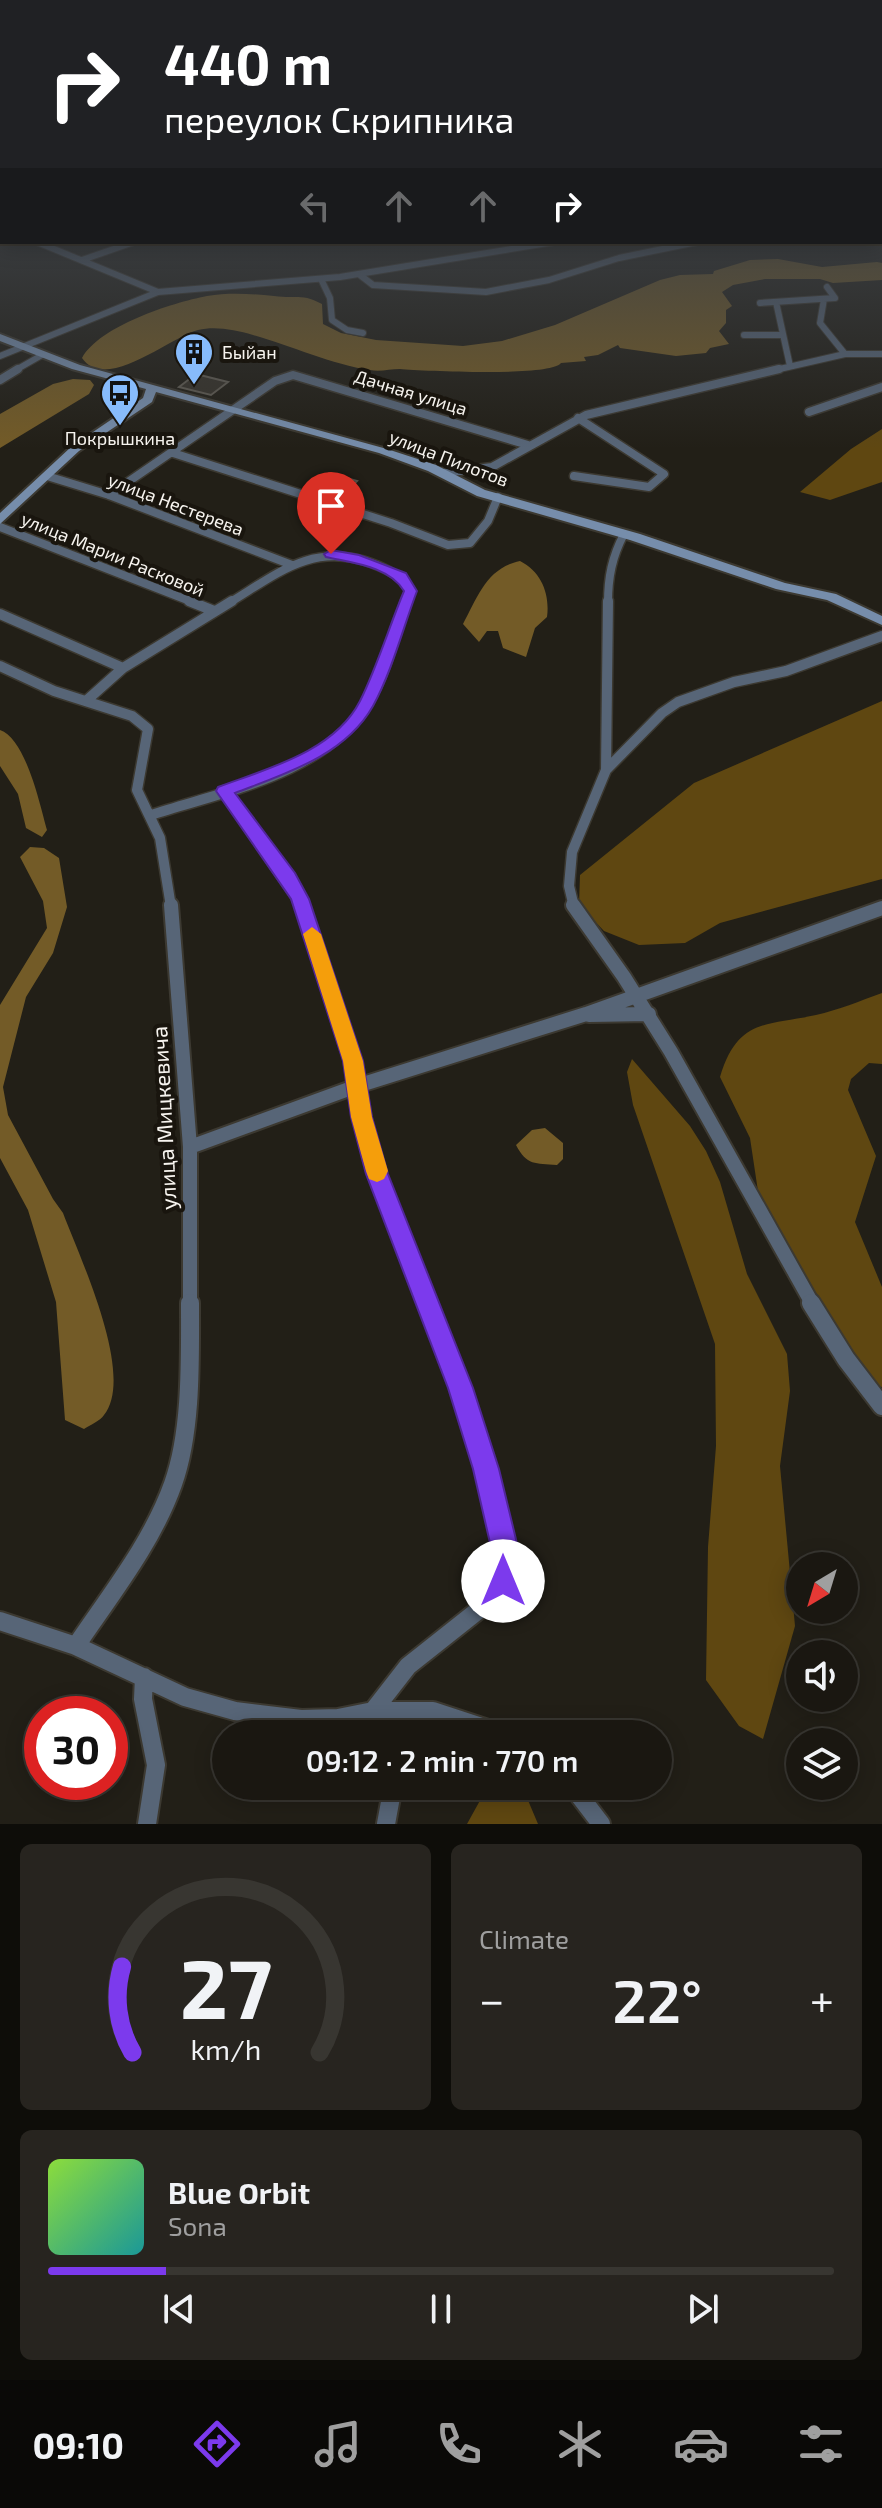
<!DOCTYPE html>
<html lang="en">
<head>
<meta charset="utf-8">
<style>
	body { margin:0; font-family:"Exo 2",sans-serif; background:#27241f; color:#f1f3f6; height:100vh; display:flex; flex-direction:column; font-size:30px; white-space:nowrap }
	* { box-sizing:border-box; margin:0 }
	p { font-size:26px; color:#9f9f9f }
	.icon { flex:none; width:44px; height:44px; fill:none; stroke:currentColor; stroke-width:2; stroke-linecap:round; stroke-linejoin:round }
	.map { position:relative; height:1824px; overflow:hidden }
	.panel { display:flex; flex-direction:column; gap:20px; padding:20px; background:#0e0d09; flex:1 }
	.panel>* { flex:none }
	.banner { position:absolute; left:0px; top:0px; width:882px; height:244px; box-shadow:0 4px 20px #0003,0 0 0 2px #383631; background:#202124; color:#fff; overflow:hidden }
	.needle { width:52px; rotate:218deg }
	.fabs { position:absolute; left:786px; top:1552px; display:grid; gap:16px }
	.fabs a { display:grid; place-items:center; width:72px; height:72px; border-radius:50%; background:#1a1711; box-shadow:0 4px 20px #0003,0 0 0 2px #383631; font-size:40px }
	.speed { position:absolute; left:24px; top:1696px; display:flex; gap:16px; font-size:40px; font-weight:700; text-align:center }
	.speed>* { display:grid; place-content:center; width:104px; height:104px; border-radius:50%; background:#1a1711; box-shadow:0 4px 20px #0003,0 0 0 2px #383631; line-height:1 }
	.speed .limit { border:12px solid #d22; background:#fff; color:#111 }
	.pin { position:absolute; display:grid; place-items:center; width:68px; height:68px; color:#fff; margin:-82px -34px; border-radius:50% 50% 50% 0; rotate:-45deg; box-shadow:0 0 8px #0007 }
	.pin .icon { rotate:45deg }
	.me { position:absolute; width:88px; margin:-44px; rotate:0deg; stroke-linejoin:round; filter:drop-shadow(0 0 6px #0008) }
	.turn { display:flex; align-items:center; gap:28px; height:168px; padding:0 32px; font-size:36px }
	.turn .icon { width:104px; height:104px; stroke-width:2.5 }
	.turn b { display:block; font-size:56px; line-height:68px }
	.lanes { display:flex; align-items:center; height:76px; padding:0 32px; background:#0003; justify-content:center; gap:40px; direction:ltr }
	.lanes .off { opacity:.35 }
	.big { font-size:60px; font-weight:600; line-height:1.1 }
	.panel .widget { flex:1; display:flex; flex-direction:column; justify-content:center; gap:12px; min-width:0; padding:0 28px; border-radius:12px; background:#27241f }
	.panel .dial { align-items:center; gap:0 }
	.dial svg { height:208px; overflow:visible; fill:none; stroke:#383631; stroke-width:7; stroke-linecap:round; text-anchor:middle }
	.dial text { fill:#f1f3f6; stroke:none }
	.song { display:flex; align-items:center; gap:24px }
	.cover { width:96px; height:96px; border-radius:12px; background:linear-gradient(135deg,hsl(90 70% 55%),hsl(180 70% 35%)) }
	.played { height:8px; border-radius:4px; background:linear-gradient(90deg,#7c3aed 15%,#383631 15%) }
	.keys { display:flex; justify-content:space-around; direction:ltr }
	.heat { display:flex; justify-content:space-between; align-items:center; font-size:44px; direction:ltr }
	.panel .tiles { flex:1; display:grid; gap:20px; grid-template-columns:1fr 1fr }
	.widget:last-child { grid-column:span 2 }
	.trip { position:absolute; left:212px; top:1720px; width:460px; height:80px; border-radius:40px; background:#1a1711; box-shadow:0 4px 20px #0003,0 0 0 2px #383631; font-weight:600; line-height:80px; text-align:center }
	.dock { display:flex; height:128px; justify-content:space-around; align-items:center; background:#0a0907; color:#9f9f9f }
	.dock .icon { width:56px; height:56px }
	.dock .current { color:#7c3aed }
	.dock b { font-size:36px; color:#f1f3f6 }
	.map>svg:first-child { display:block }
</style>
</head>
<body>
<div class="map">
<svg width="882" height="1824" viewBox="0 0 882 1824">
	<rect width="100%" height="100%" fill="#221f17"/>
	<path fill="#5f4711" d="M 882,429 L 882,482 L 830,500 L 800,492 L 851,449 Z
		M 882,701 L 882,879 L 720,923 L 685,943 L 639,945 L 604,931 L 579,905 L 580,875 L 694,783 Z
		M 882,993 L 882,1064 L 869,1063 L 851,1079 L 848,1090 L 876,1156 L 855,1222 L 882,1287 L 882,1387 L 863,1384 L 762,1218 L 750,1138 L 720,1077 C 738,1018 766,1026 816,1015 C 838,1010 860,1001 882,993 Z
		M 632,1059 L 690,1126 L 706,1151 L 720,1182 L 747,1274 L 787,1354 L 790,1391 L 780,1466 L 795,1626 L 763,1739 L 739,1726 L 706,1680 L 708,1547 L 716,1446 L 715,1344 L 633,1105 L 627,1072 Z
		M 488,1786 L 522,1786 L 538,1824 L 467,1824 Z"/>
	<path fill="#735b27" d="M 778,259 L 822,267 L 877,262 L 882,263 L 882,280 L 833,283 L 820,279 L 765,279 L 733,285 L 722,292 L 732,306 L 726,310 L 726,323 L 719,331 L 729,344 L 710,348 L 706,353 L 676,356 L 620,348 L 618,345 L 598,355 L 584,357 L 586,361 L 561,363 C 551,377 425,371 400,369 C 390,369 380,372 370,370 C 333,365 289,345 253,335 C 235,330 216,326 198,330 C 170,337 106,393 82,358 C 100,326 171,303 207,296 C 230,292 252,294 274,296 C 296,299 302,293 322,304 L 323,324 L 341,333 L 376,340 L 463,346 L 502,341 L 555,325 L 660,280 L 680,275 L 713,274 L 714,271 L 750,260 Z
		M 73,379 L 90,380 L 94,385 L 89,394 L 0,448 L 0,414 L 53,384 Z
		M 520,561 C 542,572 550,595 547,617 L 535,628 L 526,657 L 503,648 L 498,631 L 487,631 L 479,642 L 463,624 C 478,596 487,568 520,561 Z
		M 0,730 C 26,739 40,805 47,830 L 42,837 L 26,828 L 18,794 L 0,766 Z
		M 30,847 L 44,848 L 59,858 L 67,907 L 53,953 L 26,997 L 3,1087 L 8,1115 L 53,1199 L 63,1213 C 79,1256 136,1375 104,1415 C 100,1421 90,1425 84,1429 L 65,1420 L 56,1302 L 28,1210 L 0,1158 L 0,1005 L 47,928 L 43,901 L 20,857 Z
		M 545,1128 L 563,1143 L 563,1159 L 557,1165 C 535,1163 527,1166 516,1145 L 532,1130 Z"/>
	<path fill="#36322a" stroke="#5e5a51" stroke-width="2" d="M 196,374 L 228,382 L 211,395 L 179,387 Z
		M 329,473 L 357,481 L 348,490 L 319,481 Z"/>
	<g fill="none" stroke-linecap="round" stroke-linejoin="round">
		<defs>
			<path id="street-far4" d="M 37,242 L 158,292
				M 82,260 L 134,242
				M 360,275 L 373,285 L 486,292 L 549,280 L 619,258 L 697,242
				M 321,279 L 330,298 L 332,320 L 347,330 L 363,333
				M 824,299 L 820,323 L 845,354
				M 776,302 L 790,366
				M 760,303 L 835,298 L 827,287
				M 744,335 L 781,335
				M 0,356 L 158,292 L 340,277 L 554,242
				M 14,371 L 42,355
				M 771,371 L 845,354 L 882,354"/>
			<path id="street-far3" d="M 0,380 L 18,369
				M 809,412 L 882,387
				M 173,453 L 391,523 L 448,545 L 470,543 L 488,521 L 498,497
				M 443,473 L 492,467 L 586,415 L 779,369
				M 47,476 L 109,495 L 292,565
				M 574,476 L 649,487 L 664,474 L 578,418
				M 109,495 L 275,381 L 293,375 L 528,445
				M 0,527 L 195,603
				M 229,603 C 277,574 312,542 371,563 C 387,569 402,576 410,591 L 405,603
				M 608,603 C 608,577 612,557 624,534"/>
			<path id="street-far2" d="M 189,601 L 214,611
				M 0,614 L 123,668
				M 0,666 L 54,691 L 132,716 L 148,729 L 137,790 L 160,838 L 171,907
				M 86,701 L 123,668 L 232,601
				M 606,770 L 662,713 L 678,702 L 734,682 L 786,671 L 882,636
				M 224,791 L 303,907
				M 151,815 C 224,791 322,775 366,705 C 386,674 394,635 406,601
				M 574,907 L 569,886 L 572,852 L 606,770 L 608,601"/>
			<path id="street-far1" d="M 171,905 L 190,1147 L 190,1305
				M 302,905 L 353,1061 L 361,1117 L 377,1174 L 428,1305
				M 573,905 L 624,977 L 671,1052 L 813,1305
				M 589,1015 L 649,1014
				M 190,1147 L 357,1086 L 586,1014 L 882,908"/>
			<path id="street" d="M 811,1303 L 846,1359 L 882,1406
				M 0,1621 L 76,1646 L 185,1697 L 235,1711 L 301,1719 L 338,1718 L 373,1711 L 433,1711 L 503,1734
				M 76,1646 C 111,1594 152,1543 173,1484 C 192,1431 190,1359 190,1303
				M 144,1677 L 143,1699 L 156,1765 L 147,1824
				M 373,1711 L 408,1666 L 490,1601 L 503,1581 L 507,1556 L 486,1469 L 461,1388 L 427,1303
				M 395,1734 L 396,1711
				M 572,1786 L 601,1824
				M 386,1824 L 393,1786"/>
			<path id="secondary" d="M 0,334 L 80,365 L 387,449 L 436,465 L 485,490 L 640,534 L 785,583 L 836,594 L 882,616 L 882,625 L 827,600 L 776,589 L 630,540 L 477,496 L 428,471 L 379,453 L 156,392 L 152,402 L 79,451 L 0,524 L 0,513 L 71,447 L 143,398 L 146,389 L 72,369 L 0,341 Z"/>
		</defs>
		<use href="#street-far4" stroke="#3c3931" stroke-width="8"/>
		<use href="#street-far3" stroke="#3c3931" stroke-width="11"/>
		<use href="#street-far2" stroke="#3c3931" stroke-width="13"/>
		<use href="#street-far1" stroke="#3c3931" stroke-width="18"/>
		<use href="#street" stroke="#3c3931" stroke-width="22"/>
		<use href="#secondary" stroke="#3c3931" stroke-width="4"/>
		<use href="#street-far4" stroke="#576577" stroke-width="6"/>
		<use href="#street-far3" stroke="#576577" stroke-width="8"/>
		<use href="#street-far2" stroke="#576577" stroke-width="10"/>
		<use href="#street-far1" stroke="#576577" stroke-width="14"/>
		<use href="#street" stroke="#576577" stroke-width="18"/>
		<use href="#secondary" fill="#768dab" fill-rule="evenodd"/>
	</g>
	<linearGradient id="sky" x2="0" y2="1"><stop stop-color="#13110d"/><stop offset="0.43" stop-color="#3e4247"/><stop offset="1" stop-color="#3e4247" stop-opacity="0"/></linearGradient>
	<rect width="882" height="449" fill="url(#sky)"/>
	<path fill="#7c3aed" stroke="#51269a" stroke-width="2" d="M 331,550 L 359,555 L 406,573 L 417,591 C 403,628 392,671 373,706 C 345,756 284,774 235,793 L 295,873 L 309,899 L 363,1061 L 372,1117 L 388,1174 L 473,1388 L 499,1469 L 520,1556 L 513,1591 L 503,1595 L 494,1591 L 490,1581 L 493,1556 L 473,1469 L 448,1388 L 366,1174 L 351,1117 L 343,1061 L 291,899 L 216,791 L 218,787 C 266,769 334,752 360,701 C 377,667 389,627 404,591 C 389,566 352,563 326,557 L 324,554 Z"/>
	<path fill="#f59e0b" d="M 312,927 L 321,934 L 363,1061 L 372,1117 L 388,1171 L 384,1179 L 377,1182 L 369,1179 L 366,1171 L 351,1117 L 343,1061 L 303,934 Z"/>
	<defs>
		<symbol id="building-pin" viewBox="-11 -11 22 30"><path d="M0 17L-7.5 6A9.5 9.5 0 1 1 7.5 6Z" fill="#87bbfb" stroke="#19150e"/><path d="M-4-6H4V6H1V3H-1V6H-4ZM-2.5-4.3h1.7v1.8h-1.7ZM.8-4.3h1.7v1.8H.8ZM-2.5-1h1.7V.8h-1.7ZM.8-1h1.7V.8H.8Z" fill="#111"/></symbol>
		<symbol id="bus-pin" viewBox="-11 -11 22 30"><path d="M0 17L-7.5 6A9.5 9.5 0 1 1 7.5 6Z" fill="#87bbfb" stroke="#19150e"/><path d="M-5-6H5V4H4V6H2V4H-2V6H-4V4H-5ZM-3.5-4V0h7V-4ZM-3.5 1.2v1.5H-2V1.2ZM2 1.2v1.5H3.5V1.2Z" fill="#111"/></symbol>
	</defs>
	<g fill-rule="evenodd">
		<use href="#building-pin" x="172" y="330" width="44" height="60"/>
		<use href="#bus-pin" x="98" y="371" width="44" height="60"/>
	</g>
	<g text-anchor="middle" dominant-baseline="central" stroke-width="8" stroke-linejoin="round" paint-order="stroke">
		<g font-size="18" fill="#f7f4ef" stroke="#19150e" text-anchor="start">
			<text x="222" y="352">Быйан</text>
			<text x="120" y="438" text-anchor="middle">Покрышкина</text>
		</g>
		<g font-size="18" fill="#f7f4ef" stroke="#19150e">
			<text transform="translate(411 392) rotate(17)">Дачная улица</text>
			<text transform="translate(449 458) rotate(21)">улица Пилотов</text>
			<text transform="translate(176 504) rotate(21)">улица Нестерева</text>
			<text transform="translate(113 554) rotate(22)">улица Марии Расковой</text>
		</g>
		<g font-size="22" fill="#f7f4ef" stroke="#19150e">
			<text transform="translate(163 1118) rotate(-93)">улица Мицкевича</text>
		</g>
	</g>
</svg>
<div class="fabs">
<a><svg class="needle" viewBox="-14 -14 28 28"><path d="M0-13l5 13h-10z" fill="#e53935"/><path d="M0 13l5-13h-10z" fill="#9f9f9f"/></svg></a>
<a><svg class="icon" aria-label="sound" viewBox="0 0 24 24"><path d="M4 9h4l5-4v14l-5-4H4zM17 9q2 3 0 6"/></svg></a>
<a><svg class="icon" aria-label="layers" viewBox="0 0 24 24"><path d="M12 4l9 5-9 5-9-5zM3 14l9 5 9-5"/></svg></a>
</div>
<div class="speed"><div class="limit">30</div></div>
<div class="pin" style="left:331px;top:554px;background:#d93025"><svg class="icon" aria-label="arrive" viewBox="0 0 24 24"><path d="M6 21V4h12l-3 4 3 4H6"/></svg></div>
<svg class="me" style="left:503px;top:1581px" viewBox="-20 -20 40 40"><circle r="19" fill="#fff"/><path d="M0-13L10 11 0 6-10 11z" fill="#7c3aed"/></svg>
<div class="trip">09:12 · 2 min · 770 m</div>
<div class="banner">
<div class="turn"><svg class="icon" aria-label="right" viewBox="0 0 24 24"><path d="M7 20v-9h11M14 6l5 5-5 5"/></svg><div><b>440 m</b>переулок Скрипника</div></div>
<div class="lanes"><svg class="icon off" aria-label="left" viewBox="0 0 24 24"><path d="M17 20v-9H6M10 6l-5 5 5 5"/></svg><svg class="icon off" aria-label="ahead" viewBox="0 0 24 24"><path d="M12 20V5M6 11l6-6 6 6"/></svg><svg class="icon off" aria-label="ahead" viewBox="0 0 24 24"><path d="M12 20V5M6 11l6-6 6 6"/></svg><svg class="icon" aria-label="right" viewBox="0 0 24 24"><path d="M7 20v-9h11M14 6l5 5-5 5"/></svg></div>
</div>
</div>
<section class="panel">
<div class="tiles">
<div class="widget dial"><svg viewBox="0 0 100 80">
<path d="M14 69A42 42 0 1 1 86 69"/>
<path d="M14 69A42 42 0 0 1 10 36" stroke="#7c3aed"/>
<text x="50" y="56" font-size="32" font-weight="700">27</text>
<text x="50" y="72" font-size="11">km/h</text>
</svg></div>
<div class="widget"><p>Climate</p>
<div class="heat"><a>−</a><b class="big">22°</b><a>+</a></div>
</div>
<div class="widget">
<div class="song"><i class="cover"></i><div><b>Blue Orbit</b><p>Sona</p></div></div>
<div class="played"></div>
<div class="keys"><svg class="icon" aria-label="previous" viewBox="0 0 24 24"><path d="M18 5L8 12l10 7zM5 5v14"/></svg><svg class="icon" aria-label="pause" viewBox="0 0 24 24"><path d="M8 5v14M16 5v14"/></svg><svg class="icon" aria-label="next" viewBox="0 0 24 24"><path d="M6 5l10 7-10 7zM19 5v14"/></svg></div>
</div>
</div>
</section>
<nav class="dock">
<b>09:10</b>
<svg class="icon current" aria-label="directions" viewBox="0 0 24 24"><path d="M12 3l9 9-9 9-9-9zM9 14v-3h6M13 9l2 2-2 2"/></svg>
<svg class="icon" aria-label="music" viewBox="0 0 24 24"><path d="M9 18V5l10-2v13"/><circle cx="6" cy="18" r="3"/><circle cx="16" cy="16" r="3"/></svg>
<svg class="icon" aria-label="phone" viewBox="0 0 24 24"><path d="M5 4h4l2 5-3 2q2 4 5 5l2-3 5 2v4C11 20 4 13 5 4z"/></svg>
<svg class="icon" aria-label="climate" viewBox="0 0 24 24"><path d="M12 3v18M4 7l16 10M4 17L20 7"/></svg>
<svg class="icon" aria-label="car" viewBox="0 0 24 24"><path d="M5 17H2v-5l4-1 3-4h7l3 4 3 1v5h-3M9 17h6M6 11h13"/><circle cx="7" cy="17" r="2"/><circle cx="17" cy="17" r="2"/></svg>
<svg class="icon" aria-label="filters" viewBox="0 0 24 24"><path d="M4 7h16M4 17h16"/><circle cx="9" cy="7" r="2"/><circle cx="15" cy="17" r="2"/></svg>
</nav>
</body>
</html>
